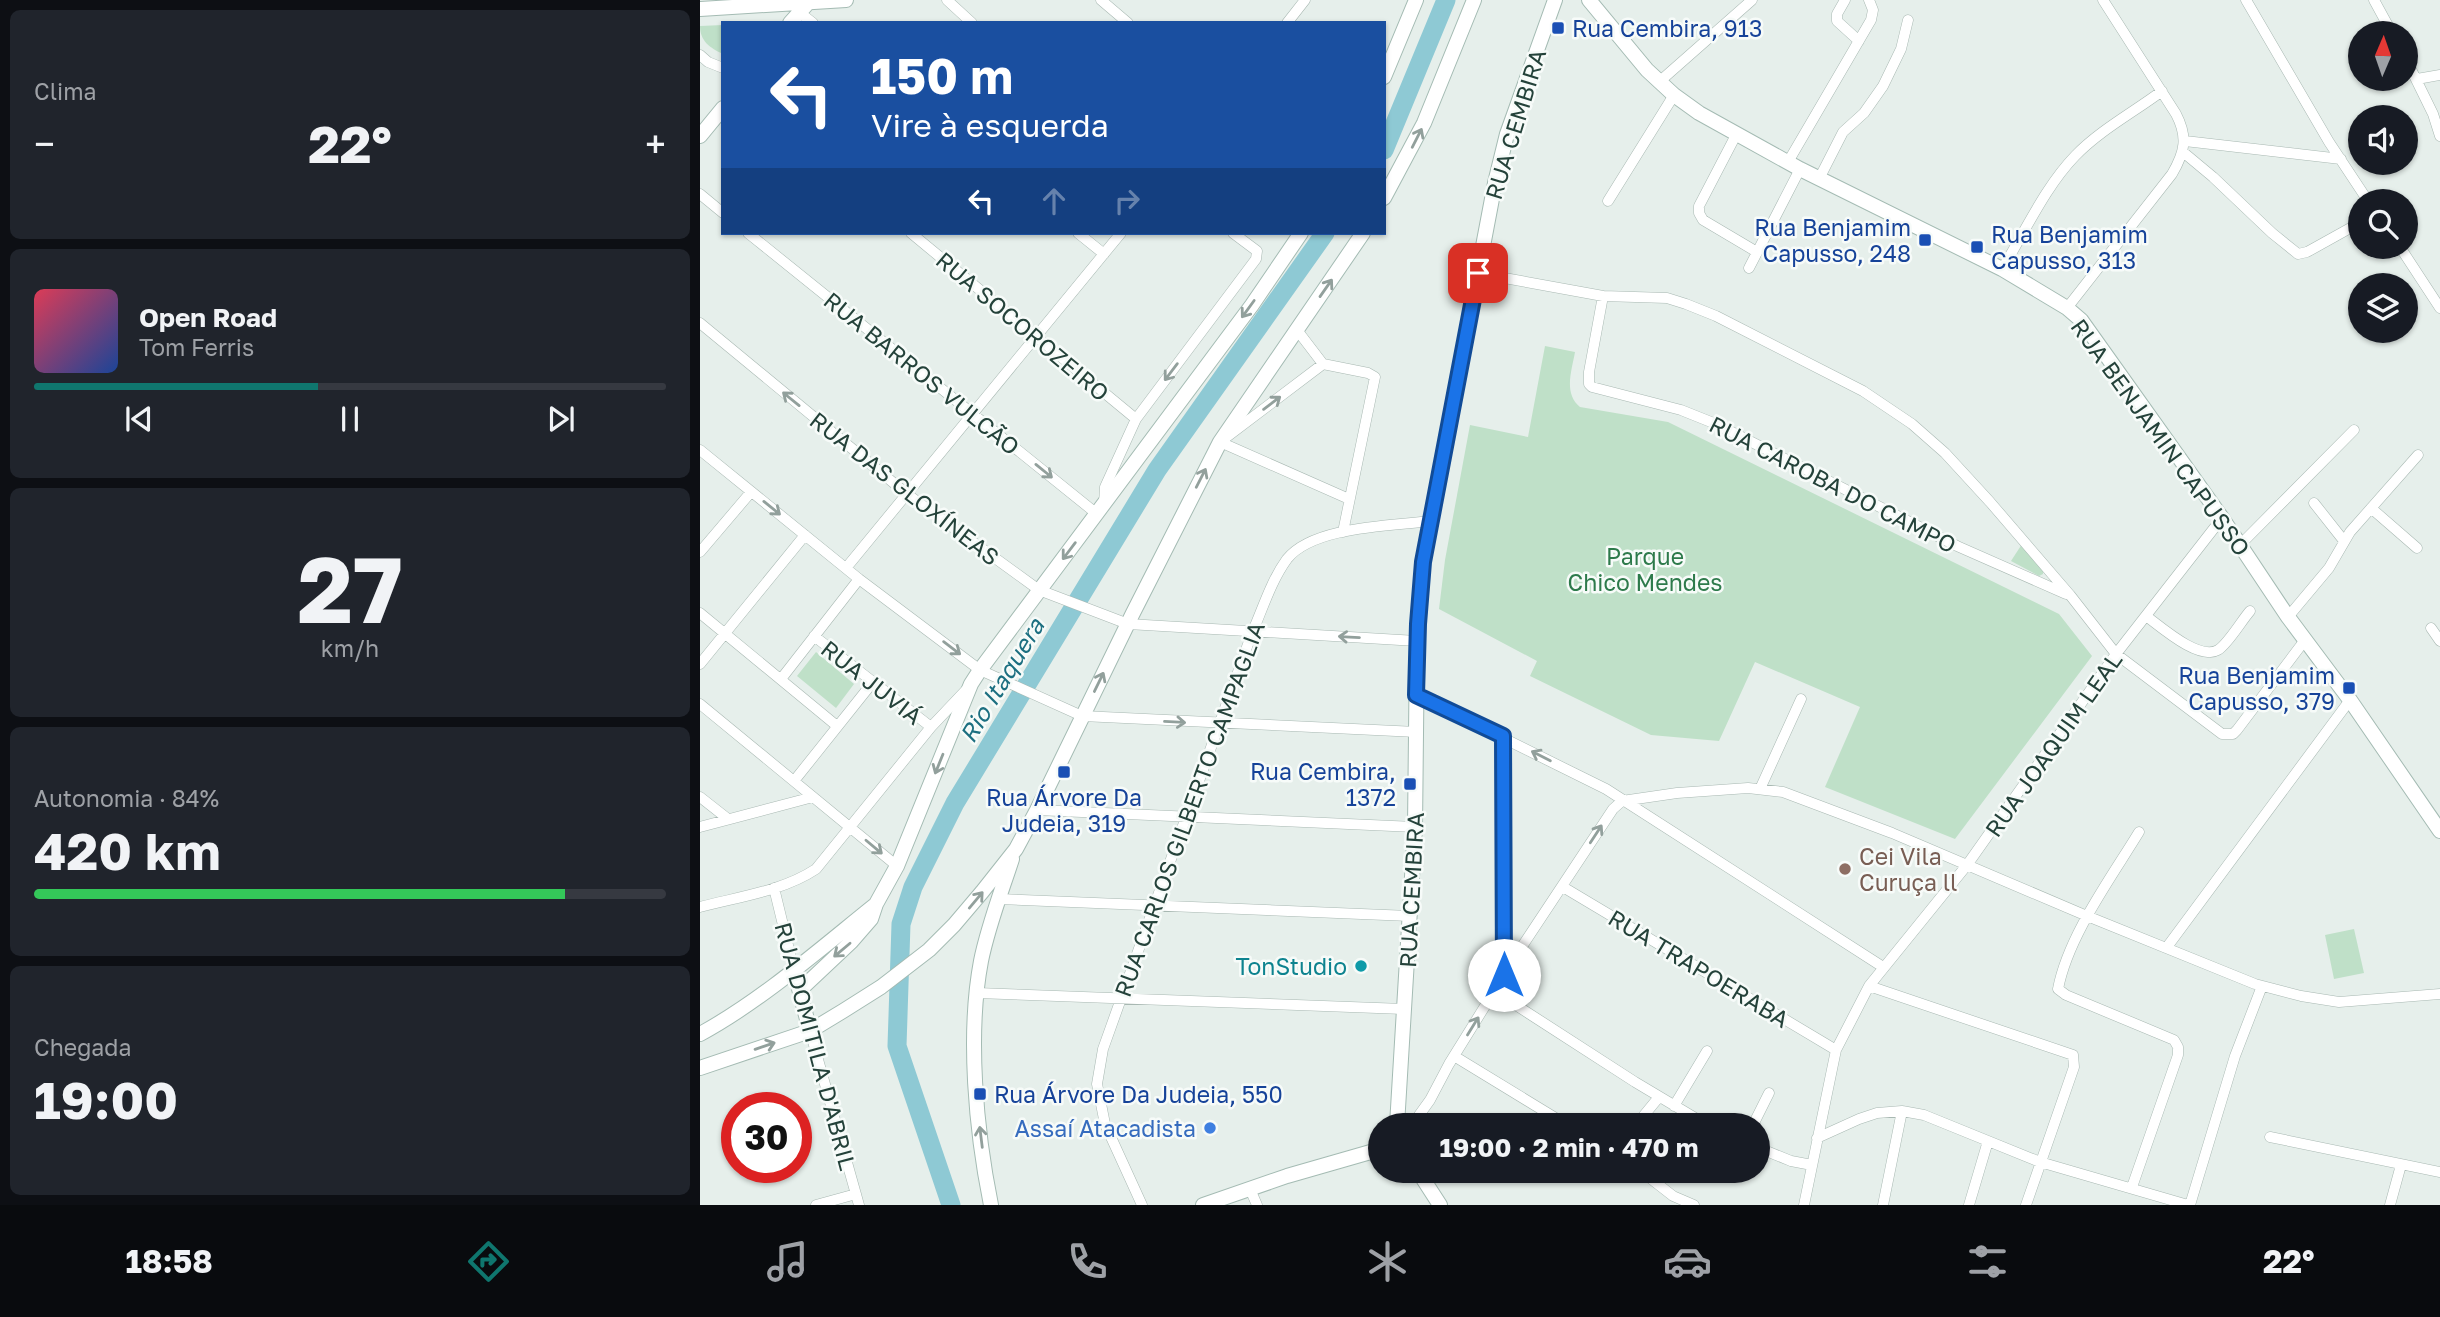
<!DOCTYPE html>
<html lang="pt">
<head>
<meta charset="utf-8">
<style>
	body { margin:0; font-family:"Golos Text",sans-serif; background:#20242c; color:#f1f3f6; height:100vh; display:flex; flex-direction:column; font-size:26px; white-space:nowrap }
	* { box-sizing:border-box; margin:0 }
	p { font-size:23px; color:#9ea1a6 }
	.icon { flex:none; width:38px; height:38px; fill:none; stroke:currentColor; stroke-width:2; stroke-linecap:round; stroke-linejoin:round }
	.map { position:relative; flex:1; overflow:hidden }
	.side { display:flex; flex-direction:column; gap:10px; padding:10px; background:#0d0f14; width:700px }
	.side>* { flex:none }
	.guide { position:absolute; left:21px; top:21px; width:665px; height:214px; border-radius:0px; box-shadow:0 2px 5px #0004; background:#1a4fa0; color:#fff; overflow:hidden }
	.needle { width:46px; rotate:2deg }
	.tools { position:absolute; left:1648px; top:21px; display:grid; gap:14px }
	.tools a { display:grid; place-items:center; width:70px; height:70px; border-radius:50%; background:#171b24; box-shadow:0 2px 5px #0004; font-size:35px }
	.speed { position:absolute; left:21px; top:1092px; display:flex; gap:14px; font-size:35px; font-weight:700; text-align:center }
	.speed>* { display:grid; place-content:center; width:91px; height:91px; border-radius:50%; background:#171b24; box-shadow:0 2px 5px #0004; line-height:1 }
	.speed .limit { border:10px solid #d22; background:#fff; color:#111 }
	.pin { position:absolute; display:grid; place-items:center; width:60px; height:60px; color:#fff; margin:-30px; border-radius:14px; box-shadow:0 4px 10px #0006 }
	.me { position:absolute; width:77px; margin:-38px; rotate:0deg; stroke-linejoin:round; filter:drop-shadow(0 0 5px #0008) }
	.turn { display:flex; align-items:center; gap:24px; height:147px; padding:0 35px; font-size:32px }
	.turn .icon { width:91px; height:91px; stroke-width:2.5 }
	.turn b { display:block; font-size:49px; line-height:60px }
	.lanes { display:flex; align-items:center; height:66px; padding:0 35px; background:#0003; justify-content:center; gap:35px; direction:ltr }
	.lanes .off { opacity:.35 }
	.big { font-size:52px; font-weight:700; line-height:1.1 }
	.side .widget { flex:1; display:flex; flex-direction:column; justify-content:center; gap:10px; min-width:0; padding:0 24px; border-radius:10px; background:#20242c }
	.side .dial { align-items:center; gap:0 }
	.dial b { font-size:91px; line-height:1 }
	.song { display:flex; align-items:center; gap:21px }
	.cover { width:84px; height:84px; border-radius:10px; background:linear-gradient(135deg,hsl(350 70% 55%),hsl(220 70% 35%)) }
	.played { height:7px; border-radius:4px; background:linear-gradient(90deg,#0f766e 45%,#363941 45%) }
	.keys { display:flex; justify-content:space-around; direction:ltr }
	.heat { display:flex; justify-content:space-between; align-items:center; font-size:38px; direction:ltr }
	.charge { height:10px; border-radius:5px; background:linear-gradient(90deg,#34c759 84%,#363941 0) }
	.trip { position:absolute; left:668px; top:1113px; width:402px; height:70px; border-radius:35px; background:#171b24; box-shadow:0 2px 5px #0004; font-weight:700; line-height:70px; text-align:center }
	.menu { display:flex; height:112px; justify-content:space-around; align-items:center; background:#090b0e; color:#9ea1a6 }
	.menu .icon { width:49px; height:49px }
	.menu .active { color:#0f766e }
	.menu b { font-size:32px; color:#f1f3f6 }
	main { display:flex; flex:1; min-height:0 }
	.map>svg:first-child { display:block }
</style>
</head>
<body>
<main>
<section class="side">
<div class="widget"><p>Clima</p>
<div class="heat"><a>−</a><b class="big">22°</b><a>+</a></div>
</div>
<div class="widget">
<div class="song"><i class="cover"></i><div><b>Open Road</b><p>Tom Ferris</p></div></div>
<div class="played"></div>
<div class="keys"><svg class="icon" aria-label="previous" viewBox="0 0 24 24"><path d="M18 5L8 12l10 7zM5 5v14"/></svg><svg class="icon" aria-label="pause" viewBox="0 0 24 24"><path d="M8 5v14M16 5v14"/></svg><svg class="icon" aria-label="next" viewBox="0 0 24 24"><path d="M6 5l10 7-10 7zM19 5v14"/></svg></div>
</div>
<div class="widget dial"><b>27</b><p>km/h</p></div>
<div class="widget"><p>Autonomia · 84%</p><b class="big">420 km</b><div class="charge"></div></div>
<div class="widget"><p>Chegada</p><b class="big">19:00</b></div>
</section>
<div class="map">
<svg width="1740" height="1205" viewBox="0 0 1740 1205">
	<rect width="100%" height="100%" fill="#e6efeb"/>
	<path fill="#bfe0c8" d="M 23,25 L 23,54 C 10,48 0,41 0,26 Z
		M 845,346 L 875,352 C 872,370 863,393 880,407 L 968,422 L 1359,614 L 1392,656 L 1255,839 L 1125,787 L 1160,707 L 1055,662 L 1019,741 L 951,735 L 830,676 L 837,661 L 739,609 L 745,560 L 770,425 L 828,437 Z
		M 1322,544 L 1343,571 L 1343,574 L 1339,576 L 1311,561 Z
		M 116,652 L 154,684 L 136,708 L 97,676 Z
		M 1654,929 L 1664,973 L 1634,979 L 1625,935 Z"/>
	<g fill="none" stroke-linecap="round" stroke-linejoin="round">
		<path stroke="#8ec9d4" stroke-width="19" d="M 684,150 L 746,0
			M 251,1205 L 197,1046 L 201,924 L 213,887 L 255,803 L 457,470 L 625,233"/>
		<defs>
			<path id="street" d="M 247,0 L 272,23
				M 401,0 L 428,23
				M 1145,0 L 1137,14 L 1137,21 L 1159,41
				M 1546,0 L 1629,142 L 1668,201
				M 1674,0 L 1692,33
				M 99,12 L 113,23
				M 587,23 L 605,0
				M 0,55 L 8,62 L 23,68
				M 1706,59 L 1733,114 L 1740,136
				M 1717,79 L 1740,75
				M 959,82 L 1052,0
				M 1036,135 L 999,206 L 999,213 L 1003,220 L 1057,252
				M 1485,141 L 1641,159
				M 1483,152 L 1513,177 L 1572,233 L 1598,254 L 1607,252 L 1661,222
				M 1088,162 L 1171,20 L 1173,10 L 1169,0
				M 1120,177 L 1143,132 L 1164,113 L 1183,86 L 1201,49 L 1208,20
				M 0,194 L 23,213
				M 908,201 L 974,95
				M 48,233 L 397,514
				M 211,233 L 436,419
				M 378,233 L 404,254
				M 1700,247 L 1740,308
				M 1049,268 L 1100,169
				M 1302,269 C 1325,232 1345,187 1375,156 C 1400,130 1434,112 1462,91
				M 777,273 L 903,296 L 967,298 L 986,304 L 1016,316 L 1163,391 L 1212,424 L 1245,453 L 1290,502 L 1370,595 L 1416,654 L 1522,734 L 1533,734 L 1537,730 L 1605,640
				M 903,296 L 889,372 L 889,384 L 892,387 L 981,410 L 1016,424 L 1257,546 L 1366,594
				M 1367,308 L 1472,174 C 1485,152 1488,137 1476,114 L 1403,0
				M 0,323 L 207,494 L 339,590 L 428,624 L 717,641
				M 597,330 L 623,364 L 668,373 L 675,377 L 643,532
				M 623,364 L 520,442 L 649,499
				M 0,450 L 159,579 L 280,670 L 382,716 L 717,732
				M 1614,503 L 1644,541
				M 404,505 L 405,487 L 436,419 L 556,259 L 557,251 L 533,233
				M 1671,508 L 1717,548
				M 1540,545 L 1654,430
				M 0,552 L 51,492
				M 146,568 L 421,233
				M 0,613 L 137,726
				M 1446,616 C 1461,627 1499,661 1518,650 C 1528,644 1542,620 1550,611
				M 1588,617 L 1629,568 L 1650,532 L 1718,455
				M 1731,628 L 1740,641
				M 114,636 L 231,727
				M 0,664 L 105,535
				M 81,679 L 159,579
				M 716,695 L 906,789 L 1183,967
				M 0,704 L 197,866
				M 803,736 L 804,974
				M 94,781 L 173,682
				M 1060,789 L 1101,699
				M 0,797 L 28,819
				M 337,810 L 715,827
				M 0,827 L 113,797
				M 863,887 L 1136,1050
				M 74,888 L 94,970
				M 299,899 L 710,916
				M 0,907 C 38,897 83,891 116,869 L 231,727 L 266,690
				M 1467,947 L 1650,700
				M 1169,986 L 1373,1055 L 1374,1067 L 1326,1205
				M 794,991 L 935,1082 L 1007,1125
				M 277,993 L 704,1009
				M 110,1031 L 159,1205
				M 754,1056 L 867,1125
				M 974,1106 L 1007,1051
				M 712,1125 L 730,1100 L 749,1064 L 821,948 L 913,809 L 922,801 L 977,793 L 1048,788 L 1083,792 L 1192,833 L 1387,916 L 1555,984 L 1601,996 L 1639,1002 L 1740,994
				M 936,1125 L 959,1097
				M 1053,1125 L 1069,1093
				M 1570,1137 L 1740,1172
				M 1117,1138 L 1159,1119 L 1177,1113 L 1202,1111 L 1224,1115 L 1340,1162 L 1488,1205
				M 1059,1148 L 1091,1161 L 1112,1165
				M 941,1171 L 973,1196 L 994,1205
				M 1432,1187 L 1478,1055 L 1478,1047 L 1474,1040 L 1366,995 L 1358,989 C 1368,936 1411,878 1439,832
				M 550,1189 L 557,1205
				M 116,1205 L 156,1194
				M 442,1205 L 405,1124 L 397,1084 L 403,1049 L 552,633 C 563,608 571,581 587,559 C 613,526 692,526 731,521
				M 1104,1205 L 1136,1050 L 1169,986 L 1267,865 L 1416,654 L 1522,518
				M 1183,1205 L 1202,1111
				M 1269,1205 L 1288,1141
				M 1490,1205 L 1535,1056 L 1562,986
				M 1690,1205 L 1701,1165"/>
			<path id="secondary" d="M 889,0 L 947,70 L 974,95 L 999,113 L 1100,169 L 1302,269 L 1367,308 L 1381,320 L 1522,518 L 1588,617 L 1650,700 L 1740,831
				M 0,9 L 146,0
				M 90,23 L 108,3
				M 684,77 L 716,0
				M 0,136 L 23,108
				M 684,198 L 724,123 L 774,0
				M 97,981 L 110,1031
				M 100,990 L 151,942 L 171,919 L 176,904 L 197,866 L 271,684 L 280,670 L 552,305 L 601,233
				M 0,1034 C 61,1001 120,949 175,905
				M 0,1068 L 110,1031 L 143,1011 L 181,987 L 229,950 L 254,925 L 282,892 L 316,849 L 337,810 L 433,613 L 520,442 L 663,233
				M 697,1125 L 715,827 L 717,641 L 723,562 L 795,183 L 807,134 L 855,0
				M 718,1171 L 740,1205
				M 291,1205 C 276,1131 267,1035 281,961 C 288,926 301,893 312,859
				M 503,1205 L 587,1176 L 681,1149"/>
		</defs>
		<use href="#street" stroke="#a8b8b2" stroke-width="11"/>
		<use href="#secondary" stroke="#a4bbb3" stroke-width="16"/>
		<use href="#street" stroke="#fff" stroke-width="10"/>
		<use href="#secondary" stroke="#fff" stroke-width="14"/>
	</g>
	<defs><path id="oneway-shaft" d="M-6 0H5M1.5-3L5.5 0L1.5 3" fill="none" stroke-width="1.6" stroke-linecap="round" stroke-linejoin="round" transform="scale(1.75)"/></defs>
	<g stroke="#92a09c">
		<use href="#oneway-shaft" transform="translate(717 138) rotate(-63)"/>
		<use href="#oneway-shaft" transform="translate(626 288) rotate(-55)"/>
		<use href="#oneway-shaft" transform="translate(548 309) rotate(126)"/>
		<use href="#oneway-shaft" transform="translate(471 372) rotate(127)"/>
		<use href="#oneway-shaft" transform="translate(91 399) rotate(-141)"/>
		<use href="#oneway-shaft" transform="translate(572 403) rotate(-37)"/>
		<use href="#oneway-shaft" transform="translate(344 471) rotate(39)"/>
		<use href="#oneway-shaft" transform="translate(501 478) rotate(-63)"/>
		<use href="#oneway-shaft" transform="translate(72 508) rotate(39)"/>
		<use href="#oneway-shaft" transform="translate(369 551) rotate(127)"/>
		<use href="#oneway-shaft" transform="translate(649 637) rotate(-177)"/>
		<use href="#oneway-shaft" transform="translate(252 648) rotate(37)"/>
		<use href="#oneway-shaft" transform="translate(399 682) rotate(-64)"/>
		<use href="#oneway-shaft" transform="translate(475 722) rotate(3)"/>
		<use href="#oneway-shaft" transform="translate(841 756) rotate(-153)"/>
		<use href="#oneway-shaft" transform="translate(239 764) rotate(112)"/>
		<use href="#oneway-shaft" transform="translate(896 834) rotate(-57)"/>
		<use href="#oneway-shaft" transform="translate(174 847) rotate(40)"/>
		<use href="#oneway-shaft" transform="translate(276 900) rotate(-50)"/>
		<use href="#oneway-shaft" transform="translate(142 950) rotate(140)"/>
		<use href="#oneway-shaft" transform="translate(773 1026) rotate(-58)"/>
		<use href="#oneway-shaft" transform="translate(65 1046) rotate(-19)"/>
		<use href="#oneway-shaft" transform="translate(281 1137) rotate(-97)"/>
	</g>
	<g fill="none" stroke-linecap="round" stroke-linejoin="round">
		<defs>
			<path id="route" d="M 778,273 L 723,562 L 718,624 L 716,695 L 803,736 L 804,975"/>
		</defs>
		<use href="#route" stroke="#114b97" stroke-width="18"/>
		<use href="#route" stroke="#1a73e8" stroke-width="12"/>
	</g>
	<g fill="#1a4fb4" stroke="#f7fbf9" stroke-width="2.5">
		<rect x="851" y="21" width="14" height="14" rx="3.5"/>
		<rect x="1218" y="233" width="14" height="14" rx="3.5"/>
		<rect x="1270" y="240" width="14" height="14" rx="3.5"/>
		<rect x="1642" y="681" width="14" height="14" rx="3.5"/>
		<rect x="357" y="765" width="14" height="14" rx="3.5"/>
		<rect x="703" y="777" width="14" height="14" rx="3.5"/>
		<rect x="273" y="1087" width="14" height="14" rx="3.5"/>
	</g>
	<circle fill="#8d6e63" stroke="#f7fbf9" stroke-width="2.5" cx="1145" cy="869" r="7"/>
	<circle fill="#0f9aa8" stroke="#f7fbf9" stroke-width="2.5" cx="661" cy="966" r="7"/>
	<circle fill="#3f7fe0" stroke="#f7fbf9" stroke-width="2.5" cx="510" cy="1128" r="7"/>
	<g text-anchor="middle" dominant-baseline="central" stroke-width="5" stroke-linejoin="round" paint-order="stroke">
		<g font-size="23" fill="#164399" stroke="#f7fbf9" text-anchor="start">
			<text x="872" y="28">Rua Cembira, 913</text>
			<text x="1211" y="227" text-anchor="end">Rua Benjamim<tspan x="1211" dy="26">Capusso, 248</tspan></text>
			<text x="1291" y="234">Rua Benjamim<tspan x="1291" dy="26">Capusso, 313</tspan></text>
			<text x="1635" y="675" text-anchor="end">Rua Benjamim<tspan x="1635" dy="26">Capusso, 379</tspan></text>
			<text x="696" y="771" text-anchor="end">Rua Cembira,<tspan x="696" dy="26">1372</tspan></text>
			<text x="364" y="797" text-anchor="middle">Rua Árvore Da<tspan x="364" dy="26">Judeia, 319</tspan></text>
			<text x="294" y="1094">Rua Árvore Da Judeia, 550</text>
		</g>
		<g font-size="23" fill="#24423a" stroke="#f7fbf9">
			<text transform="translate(815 124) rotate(-73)">RUA CEMBIRA</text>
			<text transform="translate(323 326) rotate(40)">RUA SOCOROZEIRO</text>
			<text transform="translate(222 373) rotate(39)">RUA BARROS VULCÃO</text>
			<text transform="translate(1461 437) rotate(54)">RUA BENJAMIN CAPUSSO</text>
			<text transform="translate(1133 484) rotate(27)">RUA CAROBA DO CAMPO</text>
			<text transform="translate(205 488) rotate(38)">RUA DAS GLOXÍNEAS</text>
			<text transform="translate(172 682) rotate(38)">RUA JUVIÁ</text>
			<text transform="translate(1353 744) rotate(-55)">RUA JOAQUIM LEAL</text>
			<text transform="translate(489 809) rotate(-70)">RUA CARLOS GILBERTO CAMPAGLIA</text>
			<text transform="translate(711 890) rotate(-87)">RUA CEMBIRA</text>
			<text transform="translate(999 968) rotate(31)">RUA TRAPOERABA</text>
			<text transform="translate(116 1046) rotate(75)">RUA DOMITILA D'ABRIL</text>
		</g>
		<g font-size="23" fill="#2d7a4b" stroke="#f7fbf9">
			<text x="945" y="556">Parque<tspan x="945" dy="26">Chico Mendes</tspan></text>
		</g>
		<g font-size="23" fill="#785e54" stroke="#f7fbf9" text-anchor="start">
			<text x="1159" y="856">Cei Vila<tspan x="1159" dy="26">Curuça ll</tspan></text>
		</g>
		<g font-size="23" fill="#0d838f" stroke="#f7fbf9" text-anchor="end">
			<text x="647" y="966">TonStudio</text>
		</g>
		<g font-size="23" fill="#366cbe" stroke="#f7fbf9" text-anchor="end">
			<text x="496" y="1128">Assaí Atacadista</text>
		</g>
		<g font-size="24" font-style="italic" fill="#1c6f80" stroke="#f7fbf9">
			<text transform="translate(301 680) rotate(-59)">Rio Itaquera</text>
		</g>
	</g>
</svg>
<div class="tools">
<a><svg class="needle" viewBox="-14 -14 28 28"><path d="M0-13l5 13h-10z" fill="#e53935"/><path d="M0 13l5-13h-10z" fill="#9ea1a6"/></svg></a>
<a><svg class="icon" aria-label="sound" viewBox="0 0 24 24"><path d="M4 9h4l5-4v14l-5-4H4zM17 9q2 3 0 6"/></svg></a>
<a><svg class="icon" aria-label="search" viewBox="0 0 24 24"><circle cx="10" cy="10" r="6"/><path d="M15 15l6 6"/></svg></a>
<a><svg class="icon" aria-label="layers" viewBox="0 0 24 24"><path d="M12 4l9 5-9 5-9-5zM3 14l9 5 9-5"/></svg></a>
</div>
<div class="speed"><div class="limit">30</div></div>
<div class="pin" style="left:778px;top:273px;background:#d93025"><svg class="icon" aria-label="arrive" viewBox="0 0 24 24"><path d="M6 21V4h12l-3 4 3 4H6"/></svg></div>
<svg class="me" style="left:804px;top:975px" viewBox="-20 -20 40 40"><circle r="19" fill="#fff"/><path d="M0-13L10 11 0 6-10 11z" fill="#1a73e8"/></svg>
<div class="trip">19:00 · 2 min · 470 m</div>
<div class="guide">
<div class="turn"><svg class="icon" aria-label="left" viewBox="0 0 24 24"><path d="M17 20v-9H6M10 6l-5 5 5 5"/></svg><div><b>150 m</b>Vire à esquerda</div></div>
<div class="lanes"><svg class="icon" aria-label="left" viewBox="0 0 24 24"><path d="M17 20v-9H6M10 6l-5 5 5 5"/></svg><svg class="icon off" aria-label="ahead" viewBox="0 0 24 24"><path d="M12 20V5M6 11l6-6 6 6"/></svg><svg class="icon off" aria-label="right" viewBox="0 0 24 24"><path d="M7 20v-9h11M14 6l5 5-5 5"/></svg></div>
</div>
</div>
</main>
<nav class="menu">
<b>18:58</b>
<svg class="icon active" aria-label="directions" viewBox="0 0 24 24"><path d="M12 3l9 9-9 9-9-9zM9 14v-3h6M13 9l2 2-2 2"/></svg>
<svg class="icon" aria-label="music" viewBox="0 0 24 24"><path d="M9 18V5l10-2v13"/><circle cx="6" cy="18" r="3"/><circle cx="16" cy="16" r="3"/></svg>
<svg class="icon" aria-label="phone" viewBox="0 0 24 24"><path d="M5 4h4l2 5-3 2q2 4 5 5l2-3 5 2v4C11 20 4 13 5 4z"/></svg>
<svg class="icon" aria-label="climate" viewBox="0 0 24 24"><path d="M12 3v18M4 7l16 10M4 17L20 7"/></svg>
<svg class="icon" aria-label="car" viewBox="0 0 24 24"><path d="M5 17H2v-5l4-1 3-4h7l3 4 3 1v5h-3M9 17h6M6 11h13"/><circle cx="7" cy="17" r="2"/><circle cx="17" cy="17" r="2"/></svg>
<svg class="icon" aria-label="filters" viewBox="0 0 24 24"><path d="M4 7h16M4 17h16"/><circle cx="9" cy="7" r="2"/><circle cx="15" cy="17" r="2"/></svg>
<b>22°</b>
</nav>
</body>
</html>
